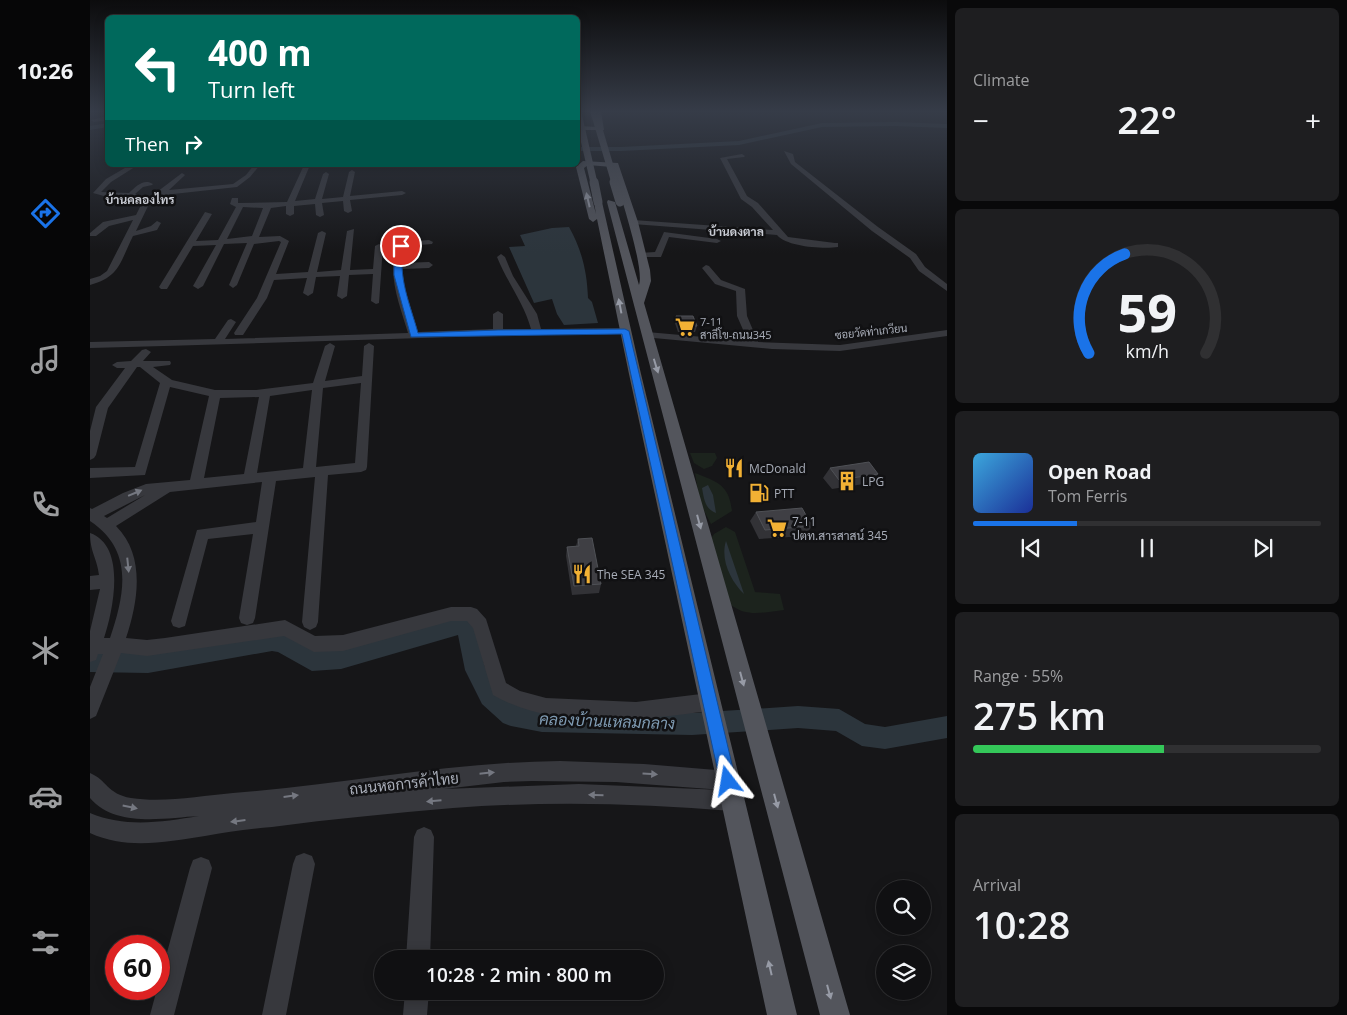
<!DOCTYPE html>
<html lang="en">
<head>
<meta charset="utf-8">
<style>
	body { margin:0; font-family:"Open Sans",Sarabun,sans-serif; background:#1e1e20; color:#f1f3f6; height:100vh; display:flex; flex-direction:column; font-size:19px; white-space:nowrap }
	* { box-sizing:border-box; margin:0 }
	p { font-size:16px; color:#9c9d9f }
	.icon { flex:none; width:28px; height:28px; fill:none; stroke:currentColor; stroke-width:2; stroke-linecap:round; stroke-linejoin:round }
	.map { position:relative; flex:1; overflow:hidden }
	.side { display:flex; flex-direction:column; gap:8px; padding:8px; background:#09090a; width:400px }
	.side>* { flex:none }
	.hud { position:absolute; left:15px; top:15px; width:475px; height:152px; border-radius:8px; box-shadow:0 2px 12px #0003,0 0 0 1px #303032; background:#00695c; color:#fff; overflow:hidden }
	.fabs { position:absolute; left:786px; top:880px; display:grid; gap:10px }
	.fabs a { display:grid; place-items:center; width:55px; height:55px; border-radius:50%; background:#101012; box-shadow:0 2px 12px #0003,0 0 0 1px #303032; font-size:25px }
	.speed { position:absolute; left:15px; top:935px; display:flex; gap:10px; font-size:25px; font-weight:700; text-align:center }
	.speed>* { display:grid; place-content:center; width:65px; height:65px; border-radius:50%; background:#101012; box-shadow:0 2px 12px #0003,0 0 0 1px #303032; line-height:1 }
	.speed .limit { border:8px solid #d22; background:#fff; color:#111 }
	.pin { position:absolute; display:grid; place-items:center; width:42px; height:42px; color:#fff; margin:-21px; border:2px solid #fff; border-radius:50%; box-shadow:0 1px 5px #0007 }
	.me { position:absolute; width:55px; margin:-28px; rotate:346deg; stroke-linejoin:round; filter:drop-shadow(0 0 4px #0008) }
	.turn { display:flex; align-items:center; gap:18px; height:105px; padding:0 20px; font-size:22px }
	.turn .icon { width:65px; height:65px; stroke-width:2.5 }
	.turn b { display:block; font-size:35px; line-height:42px }
	.then { display:flex; align-items:center; height:48px; padding:0 20px; background:#0003; gap:10px; font-size:19px }
	.big { font-size:38px; font-weight:600; line-height:1.1 }
	.side .card { flex:1; display:flex; flex-direction:column; justify-content:center; gap:8px; min-width:0; padding:0 18px; border-radius:8px; background:#1e1e20 }
	.side .dial { align-items:center; gap:0 }
	.dial svg { height:130px; overflow:visible; fill:none; stroke:#303032; stroke-width:7; stroke-linecap:round; text-anchor:middle }
	.dial text { fill:#f1f3f6; stroke:none }
	.song { display:flex; align-items:center; gap:15px }
	.cover { width:60px; height:60px; border-radius:8px; background:linear-gradient(135deg,hsl(200 70% 55%),hsl(230 70% 35%)) }
	.played { height:5px; border-radius:2px; background:linear-gradient(90deg,#1a73e8 30%,#303032 30%) }
	.keys { display:flex; justify-content:space-around; direction:ltr }
	.heat { display:flex; justify-content:space-between; align-items:center; font-size:28px; direction:ltr }
	.charge { height:8px; border-radius:4px; background:linear-gradient(90deg,#34c759 55%,#303032 0) }
	.trip { position:absolute; left:284px; top:950px; width:290px; height:50px; border-radius:25px; background:#101012; box-shadow:0 2px 12px #0003,0 0 0 1px #303032; font-weight:600; line-height:50px; text-align:center }
	main { display:flex; flex:1; min-height:0 }
	.tab-bar { display:flex; flex-direction:column; width:90px; justify-content:space-around; align-items:center; background:#060607; color:#9c9d9f }
	.tab-bar .icon { width:35px; height:35px }
	.tab-bar .current { color:#1a73e8 }
	.tab-bar b { font-size:22px; color:#f1f3f6 }
	.map>svg:first-child { display:block }
</style>
</head>
<body>
<main>
<nav class="tab-bar">
<b>10:26</b>
<svg class="icon current" aria-label="directions" viewBox="0 0 24 24"><path d="M12 3l9 9-9 9-9-9zM9 14v-3h6M13 9l2 2-2 2"/></svg>
<svg class="icon" aria-label="music" viewBox="0 0 24 24"><path d="M9 18V5l10-2v13"/><circle cx="6" cy="18" r="3"/><circle cx="16" cy="16" r="3"/></svg>
<svg class="icon" aria-label="phone" viewBox="0 0 24 24"><path d="M5 4h4l2 5-3 2q2 4 5 5l2-3 5 2v4C11 20 4 13 5 4z"/></svg>
<svg class="icon" aria-label="climate" viewBox="0 0 24 24"><path d="M12 3v18M4 7l16 10M4 17L20 7"/></svg>
<svg class="icon" aria-label="car" viewBox="0 0 24 24"><path d="M5 17H2v-5l4-1 3-4h7l3 4 3 1v5h-3M9 17h6M6 11h13"/><circle cx="7" cy="17" r="2"/><circle cx="17" cy="17" r="2"/></svg>
<svg class="icon" aria-label="filters" viewBox="0 0 24 24"><path d="M4 7h16M4 17h16"/><circle cx="9" cy="7" r="2"/><circle cx="15" cy="17" r="2"/></svg>
</nav>
<div class="map">
<svg width="857" height="1015" viewBox="0 0 857 1015">
	<rect width="100%" height="100%" fill="#161618"/>
	<path fill="#1c231d" d="M 600,453 L 625,453 L 627,458 L 622,466 L 614,469 L 604,463 Z
		M 605,473 C 627,482 639,484 642,511 L 621,524 L 610,503 Z
		M 636,527 L 645,532 L 665,592 L 690,594 L 694,610 C 675,612 656,618 640,604 L 621,539 L 624,534 Z"/>
	<path fill="#2c353c" d="M 479,227 C 492,250 497,272 498,298 L 502,302 L 508,323 L 474,325 L 467,314 L 462,299 L 444,303 L 419,247 L 435,246 L 430,235 L 462,228 Z
		M 618,485 L 623,495 L 626,513 C 615,509 614,499 612,488 Z
		M 636,541 L 654,594 C 641,581 630,560 636,541 Z"/>
	<g fill="none" stroke-linecap="round" stroke-linejoin="round">
		<path fill="#2c353c" fill-rule="evenodd" d="M 805,122 L 857,124 L 857,128 L 805,126 L 732,127 L 649,145 L 531,151 L 488,151 L 488,147 L 531,147 L 649,141 L 732,123 Z
			M 18,123 L 18,127 L 0,130 L 0,126 Z
			M 371,616 L 383,621 L 395,667 L 406,690 L 426,705 L 452,710 L 602,713 L 708,706 L 749,709 L 775,724 L 795,727 L 857,716 L 857,738 L 795,749 L 772,746 L 746,731 L 708,728 L 602,735 L 452,732 L 421,726 L 413,723 L 392,704 L 375,670 L 368,635 L 251,669 L 222,671 L 188,652 L 182,651 L 58,673 L 0,672 L 0,652 L 58,653 L 182,633 L 198,636 L 224,651 L 251,649 Z"/>
		<path fill="#37383d" fill-rule="evenodd" d="M 18,116 L 18,120 L 4,122 L 1,120 Z
			M 694,151 L 703,154 L 705,162 L 788,227 L 826,254 L 835,267 L 857,284 L 857,291 L 829,271 L 820,258 L 782,231 L 701,164 Z
			M 652,154 L 655,156 L 654,157 L 637,159 L 657,196 L 668,203 L 698,237 L 745,243 L 748,243 L 748,247 C 733,249 697,247 687,235 L 543,224 L 539,222 L 543,220 L 683,230 L 662,207 L 651,199 L 630,158 Z
			M 40,165 L 48,165 L 21,182 L 11,192 L 39,193 C 46,186 54,178 63,184 L 62,185 L 53,187 L 45,194 L 59,198 L 92,173 L 95,175 L 94,176 L 79,190 L 143,184 L 156,175 L 164,165 L 170,165 L 160,177 L 147,187 L 74,195 L 60,202 L 46,231 L 61,226 L 67,221 L 71,223 L 67,230 L 43,236 C 30,262 30,277 0,285 L 0,279 L 10,276 L 17,271 L 43,220 L 19,226 L 6,236 L 0,236 L 0,233 L 13,222 L 46,215 L 53,201 L 37,196 L 14,196 L 3,193 L 16,179 Z
			M 214,165 L 220,165 L 205,201 L 225,199 L 233,174 L 236,172 L 239,174 L 232,199 L 253,197 L 259,172 L 262,170 L 265,172 L 260,196 L 312,191 L 316,193 L 312,195 L 260,200 L 262,211 L 258,213 L 254,211 L 253,201 L 232,203 L 234,215 L 230,217 L 226,215 L 225,204 L 204,206 L 204,214 L 200,216 L 196,214 L 196,206 L 181,208 L 169,237 L 190,236 L 199,241 L 186,274 L 218,272 L 228,233 L 232,231 L 236,233 L 227,272 L 251,270 L 257,231 L 264,229 L 260,270 L 283,269 L 285,246 L 289,244 L 293,246 L 289,303 L 286,304 L 281,301 L 283,274 L 259,275 L 257,296 L 252,299 L 247,296 L 250,276 L 226,277 L 223,293 L 218,296 L 213,293 L 217,278 L 184,280 L 177,298 L 153,335 L 145,335 L 144,333 L 167,298 L 191,242 L 189,241 L 164,244 L 147,285 L 143,288 L 139,285 L 157,243 L 134,244 L 113,286 L 108,289 L 103,286 L 126,245 L 103,246 L 77,289 L 71,289 L 69,287 L 115,212 L 122,214 L 106,241 L 128,240 L 146,207 L 140,204 L 142,198 L 148,198 L 148,203 L 197,202 ZM 153,207 L 173,208 L 162,236 L 137,239 Z
			M 574,232 L 627,239 L 631,241 L 627,243 L 579,237 L 571,257 L 549,257 L 549,253 L 565,252 Z
			M 339,240 L 343,242 L 342,244 L 316,246 L 311,263 L 339,262 L 343,265 L 339,268 L 312,269 L 315,289 L 328,332 L 403,329 L 403,314 L 408,311 L 413,314 L 413,329 L 441,329 C 434,303 417,282 407,257 L 411,254 L 415,257 L 423,276 L 447,314 L 451,329 L 535,328 L 540,331 L 535,334 C 357,335 178,344 0,348 L 0,342 L 125,339 L 138,320 L 141,319 L 146,322 L 135,339 L 318,333 C 310,305 294,269 310,242 Z
			M 616,265 L 619,266 L 631,280 L 655,289 L 657,316 L 668,342 L 750,345 L 857,330 L 857,336 L 750,351 L 682,349 L 553,337 L 553,333 L 557,332 L 658,341 L 647,316 L 646,291 L 625,284 L 612,268 Z
			M 240,343 L 245,346 L 235,381 L 272,376 L 274,346 L 279,343 L 284,346 L 277,467 L 276,470 L 271,472 L 238,475 L 228,622 L 226,627 L 220,630 L 214,627 L 212,622 L 225,477 L 186,481 L 165,618 L 163,623 L 157,625 L 151,623 L 149,618 L 163,534 L 118,539 L 95,626 L 89,628 L 83,626 L 81,621 L 107,530 L 166,522 L 172,482 L 80,492 L 26,526 C 56,556 48,602 36,638 L 57,640 L 75,638 L 195,620 L 225,636 L 253,635 L 361,607 L 381,607 L 387,609 L 396,619 L 416,683 L 430,691 L 456,698 L 546,702 L 619,693 L 625,696 L 628,702 L 625,708 L 619,711 C 550,720 466,731 403,695 L 383,628 L 377,621 L 361,621 L 253,651 L 224,652 L 194,636 L 57,656 L 31,653 L 6,716 L 0,719 L 0,687 L 13,654 L 8,654 L 6,660 L 0,662 L 0,631 L 10,589 L 0,590 L 0,576 L 9,575 C 7,558 0,552 0,533 C 37,546 23,611 14,638 L 20,638 C 35,594 44,550 0,521 L 0,508 L 2,509 L 33,493 L 56,484 L 100,480 L 119,396 L 80,387 L 55,475 L 0,478 L 0,468 L 45,467 L 70,383 L 50,367 L 47,367 L 18,408 L 6,455 L 4,458 L 0,460 L 0,431 L 6,407 L 35,368 L 27,368 L 22,365 L 27,362 L 41,361 L 52,350 L 56,349 L 61,352 L 53,361 L 80,361 L 81,363 L 80,365 L 63,367 L 82,380 L 125,390 L 166,390 L 223,383 L 235,346 ZM 271,383 L 265,463 L 226,467 L 233,388 ZM 222,390 L 213,468 L 167,473 L 180,396 ZM 169,397 L 154,474 L 114,478 L 130,398 ZM 55,495 L 17,518 L 14,516 Z
			M 470,761 L 554,764 L 638,771 L 645,774 L 648,781 L 645,788 L 638,791 L 649,794 L 652,801 L 649,808 L 642,811 C 549,803 456,801 363,808 C 303,813 242,819 182,827 C 160,829 137,832 115,836 C 76,842 37,850 0,833 L 0,813 C 36,828 72,822 109,816 C 75,818 25,828 0,798 L 0,773 C 17,780 17,794 41,798 C 73,803 110,796 143,793 C 252,785 360,762 470,761 ZM 442,781 L 526,782 L 633,790 L 489,784 L 354,789 L 414,782 Z
			M 334,827 L 341,830 L 344,837 L 340,959 L 316,959 L 324,837 L 327,830 Z
			M 214,853 L 222,856 L 225,864 L 196,1015 L 172,1015 L 203,864 L 206,856 Z
			M 111,857 L 119,860 L 122,868 L 84,1015 L 60,1015 L 67,989 L 69,989 L 69,982 L 100,868 L 103,860 Z
			M 315,991 L 339,991 L 337,1015 L 313,1015 Z"/>
		<path fill="#53555c" fill-rule="evenodd" d="M 505,111 L 511,111 L 514,130 L 488,130 L 488,126 L 508,127 Z
			M 493,161 L 528,163 L 548,222 L 560,270 L 561,281 L 554,303 L 760,1015 L 730,1015 L 517,202 L 518,200 L 525,202 L 549,285 C 555,267 528,189 522,167 L 498,165 L 494,168 L 506,214 L 504,202 L 508,199 L 512,202 L 551,374 L 707,1015 L 677,1015 L 539,374 L 507,219 L 503,222 L 499,219 L 486,167 Z"/>
		<path stroke="#53555c" stroke-width="7" d="M 504,112 L 525,183
			M 488,113 L 504,183"/>
		<path stroke="#53555c" stroke-width="9" d="M 504,182 L 508,202
			M 524,182 L 530,202"/>
	</g>
	<path fill="#323236" d="M 586,316 L 607,326 L 605,332 L 588,332 L 585,323 Z
		M 740,468 L 788,474 L 780,483 L 742,489 L 733,478 Z
		M 666,512 L 722,526 L 715,536 L 669,539 L 660,521 Z
		M 488,539 L 511,584 L 509,593 L 482,595 L 476,556 L 477,547 L 486,546 Z"/>
	<path fill="#3f3f44" stroke="#4f5156" d="M 586,316 L 603,316 L 607,326 L 589,326 Z
		M 779,462 L 788,474 L 749,480 L 740,468 Z
		M 712,508 L 722,526 L 675,530 L 666,512 Z
		M 502,538 L 511,584 L 484,586 L 477,547 L 489,546 L 488,539 Z"/>
	<defs><path id="oneway-solid" d="M-6-.8H1V-3.2L6.5 0L1 3.2V.8H-6Z" transform="scale(1.25)"/></defs>
	<g fill="#979ba6">
		<use href="#oneway-solid" transform="translate(498 200) rotate(-103)"/>
		<use href="#oneway-solid" transform="translate(530 306) rotate(-101)"/>
		<use href="#oneway-solid" transform="translate(566 366) rotate(73)"/>
		<use href="#oneway-solid" transform="translate(609 522) rotate(75)"/>
		<use href="#oneway-solid" transform="translate(652 679) rotate(75)"/>
		<use href="#oneway-solid" transform="translate(686 801) rotate(75)"/>
		<use href="#oneway-solid" transform="translate(680 968) rotate(-103)"/>
		<use href="#oneway-solid" transform="translate(739 992) rotate(75)"/>
	</g>
	<g fill="#757881">
		<use href="#oneway-solid" transform="translate(45 493) rotate(-23)"/>
		<use href="#oneway-solid" transform="translate(38 565) rotate(84)"/>
		<use href="#oneway-solid" transform="translate(397 773) rotate(-6)"/>
		<use href="#oneway-solid" transform="translate(560 774) rotate(4)"/>
		<use href="#oneway-solid" transform="translate(506 795) rotate(-179)"/>
		<use href="#oneway-solid" transform="translate(201 796) rotate(-7)"/>
		<use href="#oneway-solid" transform="translate(344 801) rotate(175)"/>
		<use href="#oneway-solid" transform="translate(40 807) rotate(12)"/>
		<use href="#oneway-solid" transform="translate(148 821) rotate(173)"/>
	</g>
	<linearGradient id="sky" x2="0" y2="1"><stop stop-color="#0c0c0d"/><stop offset="0.44" stop-color="#363c48"/><stop offset="1" stop-color="#363c48" stop-opacity="0"/></linearGradient>
	<rect width="857" height="253" fill="url(#sky)"/>
	<path fill="#1a73e8" stroke="#114b97" d="M 311,244 L 314,246 C 307,276 320,304 328,333 L 408,330 L 535,329 L 539,331 L 646,781 L 644,787 L 638,789 L 632,787 L 630,781 L 532,334 L 321,337 L 304,275 L 304,260 L 308,246 Z"/>
	<defs>
		<symbol id="supermarket-bare" viewBox="-9 -9 18 18"><path d="M-6-5.5h2.5l.6 2H6L4.5 2H-2.5L-4.4-4H-6ZM-1.5 3.2a1.3 1.3 0 1 0 .1 0ZM3 3.2a1.3 1.3 0 1 0 .1 0Z" fill="#f2b134" stroke="#111113" stroke-width="2.5" paint-order="stroke"/></symbol>
		<symbol id="restaurant-bare" viewBox="-9 -9 18 18"><path d="M-5-6h1v4h1v-4h1v4h1v-4h1v5L-1.5 .5V6h-2V.5L-5-1ZM5-6V6H3V1.5H1.5Q1.5-4 5-6Z" fill="#f2b134" stroke="#111113" stroke-width="2.5" paint-order="stroke"/></symbol>
		<symbol id="building-bare" viewBox="-9 -9 18 18"><path d="M-4-6H4V6H1V3H-1V6H-4ZM-2.5-4.3h1.7v1.8h-1.7ZM.8-4.3h1.7v1.8H.8ZM-2.5-1h1.7V.8h-1.7ZM.8-1h1.7V.8H.8Z" fill="#f2b134" stroke="#111113" stroke-width="2.5" paint-order="stroke"/></symbol>
		<symbol id="fuel-bare" viewBox="-9 -9 18 18"><path d="M-5.5-6h7V0h2V4h1.3V-2.5L3-4.5l.8-.8L6-3V5H2.5V1h-1V6h-7ZM-4.2-4.7v3.2H.2V-4.7Z" fill="#f2b134" stroke="#111113" stroke-width="2.5" paint-order="stroke"/></symbol>
	</defs>
	<g fill-rule="evenodd">
		<use href="#supermarket-bare" x="581" y="313" width="28" height="28"/>
		<use href="#restaurant-bare" x="630" y="454" width="28" height="28"/>
		<use href="#building-bare" x="743" y="467" width="28" height="28"/>
		<use href="#fuel-bare" x="655" y="479" width="28" height="28"/>
		<use href="#supermarket-bare" x="673" y="514" width="28" height="28"/>
		<use href="#restaurant-bare" x="478" y="560" width="28" height="28"/>
	</g>
	<g text-anchor="middle" dominant-baseline="central" stroke-width="5" stroke-linejoin="round" paint-order="stroke">
		<g font-size="11" fill="#a8adb8" stroke="#111113" text-anchor="start">
			<text x="610" y="321">7-11<tspan x="610" dy="13">สาลีโข-ถนน345</tspan></text>
		</g>
		<g font-size="11" fill="#a8adb8" stroke="#111113">
			<text transform="translate(781 331) rotate(-6)">ซอยวัดท่าเกวียน</text>
		</g>
		<g font-size="12" font-weight="bold" fill="#c9ccd4" stroke="#111113">
			<text x="50" y="199">บ้านคลองไทร</text>
			<text x="646" y="231">บ้านดงตาล</text>
		</g>
		<g font-size="12" fill="#a8adb8" stroke="#111113" text-anchor="start">
			<text x="659" y="468">McDonald</text>
			<text x="772" y="481">LPG</text>
			<text x="684" y="493">PTT</text>
			<text x="702" y="521">7-11<tspan x="702" dy="14">ปตท.สารสาสน์ 345</tspan></text>
			<text x="507" y="574">The SEA 345</text>
		</g>
		<g font-size="15" fill="#a8adb8" stroke="#111113">
			<text transform="translate(314 783) rotate(-6)">ถนนหอการค้าไทย</text>
		</g>
		<g font-size="16" font-style="italic" fill="#7f9bb3" stroke="#111113">
			<text transform="translate(517 721) rotate(2)">คลองบ้านแหลมกลาง</text>
		</g>
	</g>
</svg>
<div class="fabs">
<a><svg class="icon" aria-label="search" viewBox="0 0 24 24"><circle cx="10" cy="10" r="6"/><path d="M15 15l6 6"/></svg></a>
<a><svg class="icon" aria-label="layers" viewBox="0 0 24 24"><path d="M12 4l9 5-9 5-9-5zM3 14l9 5 9-5"/></svg></a>
</div>
<div class="speed"><div class="limit">60</div></div>
<div class="pin" style="left:311px;top:246px;background:#d93025"><svg class="icon" aria-label="arrive" viewBox="0 0 24 24"><path d="M6 21V4h12l-3 4 3 4H6"/></svg></div>
<svg class="me" style="left:638px;top:781px" viewBox="-20 -20 40 40"><path d="M0-17L14 15 0 8-14 15z" fill="#1a73e8" stroke="#fff" stroke-width="4"/></svg>
<div class="trip">10:28 · 2 min · 800 m</div>
<div class="hud">
<div class="turn"><svg class="icon" aria-label="left" viewBox="0 0 24 24"><path d="M17 20v-9H6M10 6l-5 5 5 5"/></svg><div><b>400 m</b>Turn left</div></div>
<div class="then">Then<svg class="icon" aria-label="right" viewBox="0 0 24 24"><path d="M7 20v-9h11M14 6l5 5-5 5"/></svg></div>
</div>
</div>
<section class="side">
<div class="card"><p>Climate</p>
<div class="heat"><a>−</a><b class="big">22°</b><a>+</a></div>
</div>
<div class="card dial"><svg viewBox="0 0 100 80">
<path d="M14 69A42 42 0 1 1 86 69"/>
<path d="M14 69A42 42 0 0 1 36 8" stroke="#1a73e8"/>
<text x="50" y="56" font-size="32" font-weight="700">59</text>
<text x="50" y="72" font-size="11">km/h</text>
</svg></div>
<div class="card">
<div class="song"><i class="cover"></i><div><b>Open Road</b><p>Tom Ferris</p></div></div>
<div class="played"></div>
<div class="keys"><svg class="icon" aria-label="previous" viewBox="0 0 24 24"><path d="M18 5L8 12l10 7zM5 5v14"/></svg><svg class="icon" aria-label="pause" viewBox="0 0 24 24"><path d="M8 5v14M16 5v14"/></svg><svg class="icon" aria-label="next" viewBox="0 0 24 24"><path d="M6 5l10 7-10 7zM19 5v14"/></svg></div>
</div>
<div class="card"><p>Range · 55%</p><b class="big">275 km</b><div class="charge"></div></div>
<div class="card"><p>Arrival</p><b class="big">10:28</b></div>
</section>
</main>
</body>
</html>
